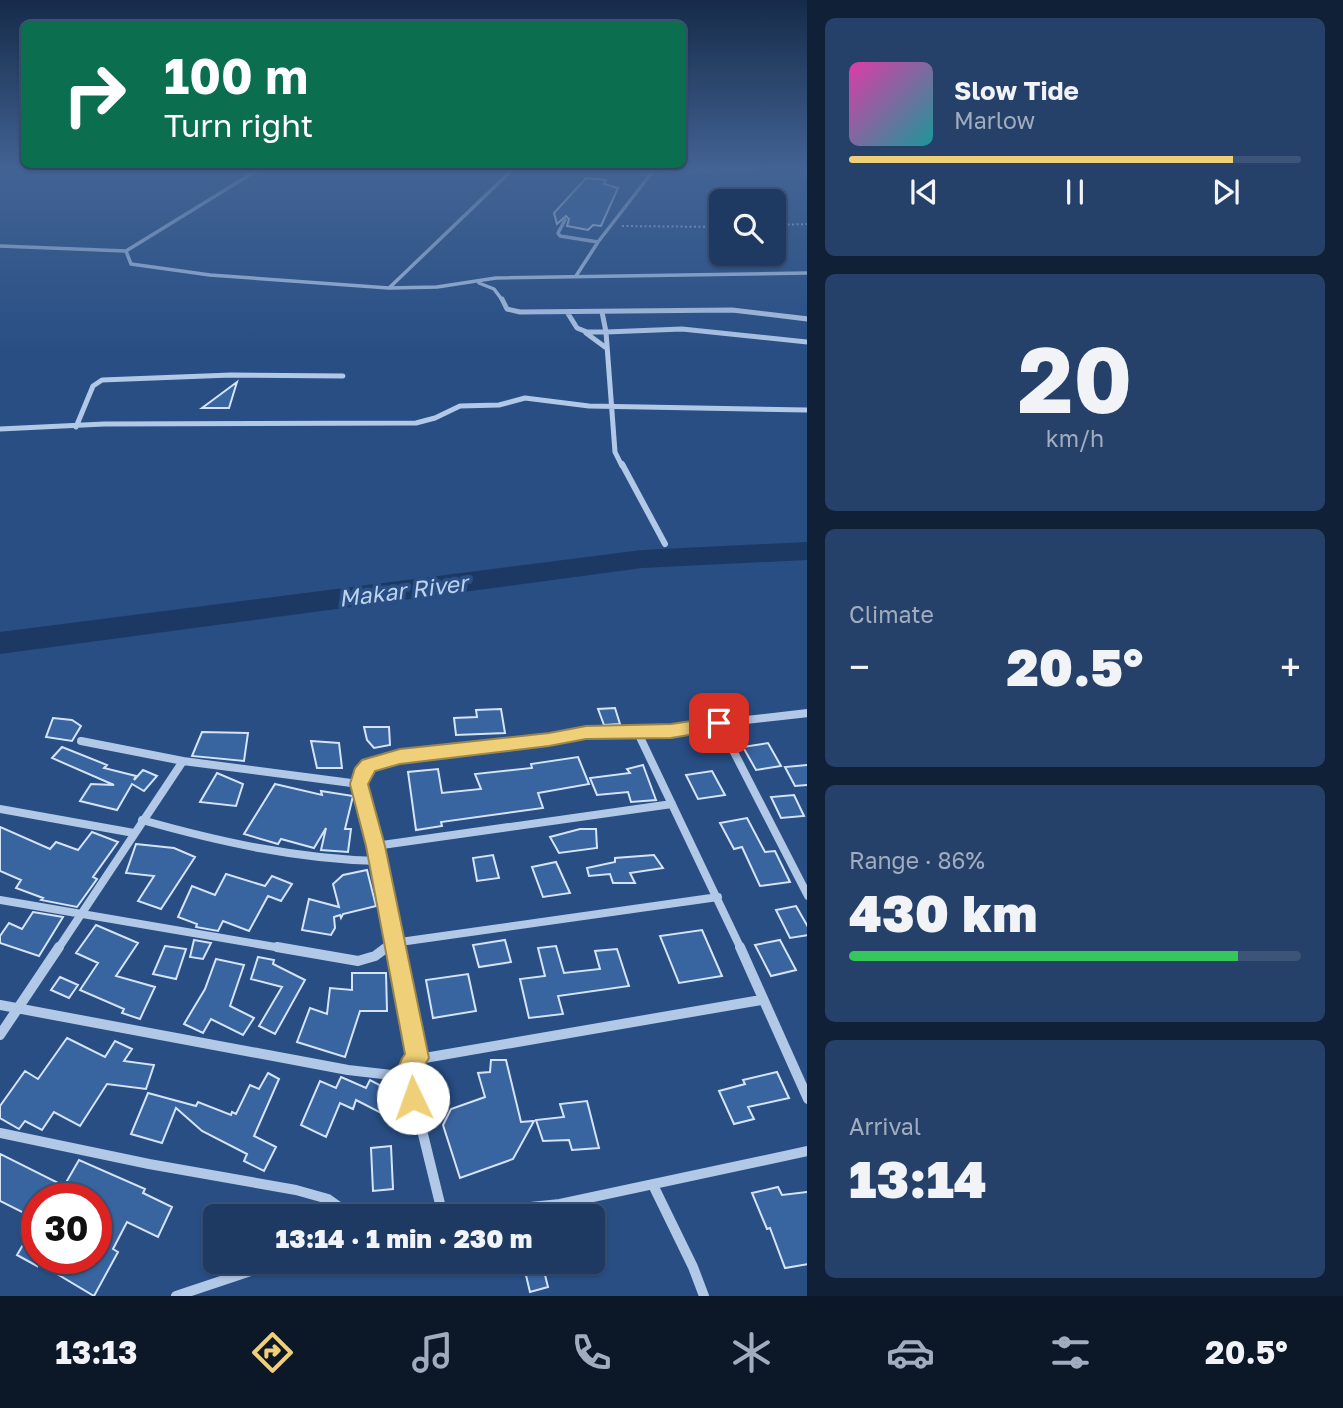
<!DOCTYPE html>
<html lang="en">
<head>
<meta charset="utf-8">
<style>
	body { margin:0; font-family:"Golos Text",sans-serif; background:#264169; color:#f1f3f6; height:100vh; display:flex; flex-direction:column; font-size:26px; white-space:nowrap }
	* { box-sizing:border-box; margin:0 }
	p { font-size:23px; color:#a1adbe }
	.icon { flex:none; width:38px; height:38px; fill:none; stroke:currentColor; stroke-width:2; stroke-linecap:round; stroke-linejoin:round }
	.map { position:relative; flex:1; overflow:hidden }
	.drawer { display:flex; flex-direction:column; gap:18px; padding:18px; background:#102036; width:536px }
	.drawer>* { flex:none }
	.guide { position:absolute; left:21px; top:21px; width:665px; height:147px; border-radius:10px; box-shadow:0 2px 5px #0004,0 0 0 2px #3c5478; background:#0b6e4f; color:#fff; overflow:hidden }
	.buttons { position:absolute; left:709px; top:189px; display:grid; gap:14px }
	.buttons a { display:grid; place-items:center; width:77px; height:77px; border-radius:10px; background:#1e3a63; box-shadow:0 2px 5px #0004,0 0 0 2px #3c5478; font-size:35px }
	.speed { position:absolute; left:21px; top:1183px; display:flex; gap:14px; font-size:35px; font-weight:700; text-align:center }
	.speed>* { display:grid; place-content:center; width:91px; height:91px; border-radius:50%; background:#1e3a63; box-shadow:0 2px 5px #0004,0 0 0 2px #3c5478; line-height:1 }
	.speed .limit { border:10px solid #d22; background:#fff; color:#111 }
	.pin { position:absolute; display:grid; place-items:center; width:60px; height:60px; color:#fff; margin:-30px; border-radius:14px; box-shadow:0 4px 10px #0006 }
	.me { position:absolute; width:77px; margin:-38px; rotate:357deg; stroke-linejoin:round; filter:drop-shadow(0 0 5px #0008) }
	.turn { display:flex; align-items:center; gap:24px; height:147px; padding:0 28px; font-size:32px }
	.turn .icon { width:91px; height:91px; stroke-width:2.5 }
	.turn b { display:block; font-size:49px; line-height:60px }
	.big { font-size:52px; font-weight:800; line-height:1.1 }
	.drawer .tile { flex:1; display:flex; flex-direction:column; justify-content:center; gap:10px; min-width:0; padding:0 24px; border-radius:10px; background:#264169 }
	.drawer .dial { align-items:center; gap:0 }
	.dial b { font-size:91px; line-height:1 }
	.song { display:flex; align-items:center; gap:21px }
	.cover { width:84px; height:84px; border-radius:10px; background:linear-gradient(135deg,hsl(320 70% 55%),hsl(180 70% 35%)) }
	.played { height:7px; border-radius:4px; background:linear-gradient(90deg,#efcf78 85%,#3c5478 85%) }
	.keys { display:flex; justify-content:space-around; direction:ltr }
	.heat { display:flex; justify-content:space-between; align-items:center; font-size:38px; direction:ltr }
	.charge { height:10px; border-radius:5px; background:linear-gradient(90deg,#34c759 86%,#3c5478 0) }
	.trip { position:absolute; left:203px; top:1204px; width:402px; height:70px; border-radius:10px; background:#1e3a63; box-shadow:0 2px 5px #0004,0 0 0 2px #3c5478; font-weight:800; line-height:70px; text-align:center }
	.dock { display:flex; height:112px; justify-content:space-around; align-items:center; background:#0c1728; color:#a1adbe }
	.dock .icon { width:49px; height:49px }
	.dock .current { color:#efcf78 }
	.dock b { font-size:32px; color:#f1f3f6 }
	main { display:flex; flex:1; min-height:0 }
	.map>svg:first-child { display:block }
</style>
</head>
<body>
<main>
<div class="map">
<svg width="808" height="1296" viewBox="0 0 808 1296">
	<rect width="100%" height="100%" fill="#284e84"/>
	<g fill="none" stroke-linecap="round" stroke-linejoin="round">
		<path fill="#1c3964" fill-rule="evenodd" d="M 808,542 L 808,560 L 642,568 L 0,654 L 0,632 L 642,550 Z"/>
	</g>
	<path fill="#3864a0" stroke="#d5e3f6" stroke-width="2" d="M 586,178 L 606,180 L 604,184 L 618,188 L 601,226 L 593,225 L 588,230 L 567,226 L 569,219 L 566,216 L 557,224 L 554,213 Z
		M 237,382 L 229,408 L 202,408 Z
		M 615,708 L 620,724 L 604,725 L 598,709 Z
		M 501,709 L 505,733 L 456,735 L 454,718 L 477,717 L 476,710 Z
		M 53,718 L 72,720 L 81,726 L 72,741 L 46,737 Z
		M 364,727 L 389,727 L 390,745 L 374,748 L 367,740 Z
		M 202,732 L 248,733 L 244,761 L 192,756 Z
		M 311,741 L 339,743 L 342,768 L 317,768 Z
		M 768,743 L 781,766 L 756,770 L 743,747 Z
		M 62,747 L 107,765 L 104,768 L 136,776 L 134,780 L 143,770 L 157,776 L 144,791 L 132,784 L 117,810 L 80,801 L 91,784 L 114,785 L 52,758 Z
		M 578,757 L 589,784 L 538,793 L 543,808 L 441,822 L 442,826 L 416,830 L 408,772 L 438,769 L 442,793 L 481,789 L 475,774 L 532,768 L 531,764 Z
		M 643,765 L 656,800 L 631,802 L 628,792 L 597,795 L 590,778 L 630,773 L 627,769 Z
		M 808,765 L 808,785 L 795,786 L 785,767 Z
		M 712,771 L 725,795 L 698,799 L 686,775 Z
		M 217,773 L 243,784 L 236,806 L 200,802 Z
		M 275,784 L 322,795 L 321,791 L 353,796 L 345,829 L 351,829 L 348,852 L 321,850 L 326,828 L 314,848 L 281,839 L 278,844 L 244,834 Z
		M 794,795 L 804,816 L 781,818 L 771,797 Z
		M 747,818 L 765,852 L 775,851 L 790,882 L 760,886 L 742,847 L 734,849 L 720,823 Z
		M 0,827 L 50,849 L 56,842 L 78,850 L 92,832 L 118,842 L 93,877 L 97,879 L 77,907 L 41,900 L 43,898 L 16,888 L 21,880 L 0,871 Z
		M 580,829 L 596,829 L 597,848 L 559,853 L 550,837 Z
		M 136,844 L 174,848 L 195,857 L 161,909 L 138,901 L 154,876 L 126,873 Z
		M 493,855 L 499,878 L 477,881 L 473,858 Z
		M 654,855 L 663,868 L 630,873 L 635,883 L 613,883 L 610,874 L 589,876 L 587,868 L 615,862 L 615,858 Z
		M 556,862 L 570,893 L 543,897 L 532,867 Z
		M 367,870 L 376,906 L 343,914 L 341,918 L 340,915 L 334,917 L 335,928 L 331,935 L 302,930 L 309,899 L 339,907 L 333,884 L 343,875 Z
		M 226,874 L 265,886 L 272,876 L 292,884 L 281,901 L 268,896 L 249,931 L 223,921 L 218,931 L 196,927 L 197,924 L 178,917 L 192,886 L 215,895 Z
		M 796,906 L 808,927 L 808,935 L 790,938 L 776,910 Z
		M 33,912 L 63,917 L 39,956 L 0,943 L 0,936 L 9,923 L 22,929 Z
		M 96,925 L 138,943 L 116,976 L 155,987 L 140,1019 L 122,1013 L 124,1009 L 80,990 L 98,963 L 76,953 Z
		M 702,930 L 722,976 L 679,983 L 660,936 Z
		M 194,940 L 211,943 L 203,959 L 190,957 Z
		M 505,940 L 511,962 L 479,967 L 473,945 Z
		M 780,940 L 796,970 L 771,976 L 755,945 Z
		M 165,946 L 186,949 L 176,979 L 153,974 Z
		M 556,946 L 564,973 L 600,969 L 595,951 L 617,949 L 629,986 L 558,996 L 563,1014 L 529,1018 L 520,979 L 545,976 L 538,948 Z
		M 258,957 L 274,960 L 273,964 L 305,980 L 275,1034 L 259,1026 L 282,987 L 251,979 Z
		M 216,959 L 244,965 L 230,1006 L 254,1018 L 243,1035 L 211,1019 L 203,1033 L 184,1024 L 205,989 Z
		M 352,973 L 386,973 L 387,1011 L 360,1011 L 345,1057 L 297,1042 L 310,1008 L 327,1014 L 330,988 L 352,990 Z
		M 468,974 L 476,1011 L 433,1018 L 426,980 Z
		M 60,977 L 78,985 L 69,998 L 51,990 Z
		M 67,1038 L 105,1057 L 115,1041 L 132,1049 L 124,1061 L 154,1065 L 146,1089 L 107,1084 L 80,1126 L 54,1112 L 42,1130 L 25,1121 L 19,1129 L 0,1118 L 0,1106 L 25,1071 L 38,1079 Z
		M 491,1060 L 506,1060 L 521,1122 L 534,1121 L 513,1159 L 460,1178 L 443,1125 L 451,1109 L 485,1097 L 478,1073 L 490,1072 Z
		M 777,1072 L 789,1098 L 748,1107 L 754,1119 L 734,1124 L 719,1091 L 745,1084 L 743,1080 Z
		M 268,1073 L 279,1079 L 254,1136 L 276,1147 L 264,1171 L 244,1161 L 247,1154 L 202,1131 L 176,1108 L 162,1143 L 131,1134 L 148,1093 L 196,1106 L 198,1102 L 231,1115 L 232,1112 L 236,1114 L 250,1085 L 259,1089 Z
		M 341,1077 L 366,1088 L 370,1080 L 393,1092 L 383,1114 L 356,1100 L 353,1109 L 340,1103 L 326,1137 L 301,1125 L 320,1081 L 336,1088 Z
		M 587,1101 L 599,1148 L 572,1150 L 569,1140 L 543,1141 L 536,1120 L 564,1117 L 560,1104 Z
		M 391,1146 L 393,1189 L 373,1191 L 371,1148 Z
		M 0,1154 L 64,1186 L 79,1160 L 145,1189 L 143,1193 L 172,1207 L 158,1237 L 127,1222 L 113,1249 L 118,1252 L 94,1296 L 37,1262 L 37,1266 L 17,1255 L 37,1221 L 37,1258 L 96,1258 L 96,1199 L 37,1199 L 37,1206 L 30,1216 L 0,1201 Z
		M 778,1187 L 782,1195 L 808,1192 L 808,1264 L 785,1268 L 770,1228 L 767,1229 L 752,1193 Z
		M 542,1263 L 548,1287 L 530,1292 L 524,1267 Z"/>
	<g fill="none" stroke-linecap="round" stroke-linejoin="round">
		<path stroke="#b1c8e7" stroke-width="2" stroke-dasharray="2 2.5" stroke-linecap="butt" d="M 661,172 L 758,171
			M 774,225 L 808,224
			M 622,226 L 721,227"/>
		<path stroke="#b1c8e7" stroke-width="3.5" d="M 256,171 L 126,251 L 131,264 L 210,275 L 389,288 L 437,287 L 496,278 L 808,273
			M 565,220 L 558,233 L 560,236 L 598,242
			M 0,246 L 126,251
			M 576,276 L 598,242 L 653,171
			M 479,283 L 494,289 L 503,301
			M 389,288 L 511,171"/>
		<path stroke="#b1c8e7" stroke-width="5" d="M 502,299 L 507,309 L 520,312 L 732,310 L 808,319
			M 567,312 L 577,328 L 587,332 L 606,332 L 602,312
			M 586,333 L 605,347
			M 76,427 L 93,386 L 102,380 L 231,375 L 343,376
			M 0,429 L 104,424 L 416,423 L 435,418 L 460,406 L 499,405 L 525,398 L 589,406 L 808,410
			M 622,466 L 615,452 L 606,332 L 682,329 L 808,342"/>
		<path stroke="#b1c8e7" stroke-width="6" d="M 622,464 L 665,544"/>
		<path stroke="#b1c8e7" stroke-width="8" d="M 719,723 L 808,713
			M 638,733 L 719,723 L 808,896
			M 183,761 L 359,784
			M 0,809 L 134,833
			M 142,820 C 220,842 297,859 378,861
			M 375,846 L 672,804
			M 0,900 L 287,949
			M 58,949 L 183,761 L 81,741
			M 385,949 L 393,943 L 718,897
			M 396,949 L 359,784 L 362,773 L 369,765 L 400,756 L 549,740 L 586,732 L 638,733 L 741,949"/>
		<path stroke="#b1c8e7" stroke-width="10" d="M 277,947 L 358,961 L 375,956 L 387,947
			M 396,947 L 418,1058
			M 740,947 L 808,1099
			M 0,1005 L 348,1070 L 409,1077
			M 0,1035 L 59,947
			M 0,1133 L 149,1164 L 296,1190 L 328,1199 L 352,1216
			M 653,1185 L 693,1267 L 704,1296
			M 441,1216 L 560,1204 L 808,1151
			M 443,1216 L 409,1077 L 413,1060 L 761,1000
			M 176,1296 L 278,1262"/>
	</g>
	<linearGradient id="sky" x2="0" y2="1"><stop stop-color="#162b49"/><stop offset="0.48" stop-color="#426394"/><stop offset="1" stop-color="#426394" stop-opacity="0"/></linearGradient>
	<rect width="808" height="353" fill="url(#sky)"/>
	<path fill="#efcf78" stroke="#9b874e" stroke-width="2" d="M 719,717 L 726,719 L 728,723 L 726,728 L 719,730 L 671,738 L 586,739 L 549,746 L 400,764 L 375,771 L 368,784 L 385,846 L 429,1058 L 421,1071 L 425,1098 L 422,1106 L 413,1110 L 405,1106 C 398,1089 393,1070 405,1054 L 366,846 L 350,784 L 355,768 L 362,760 L 400,749 L 549,733 L 586,726 L 671,724 Z"/>
	<g text-anchor="middle" dominant-baseline="central" stroke-width="7" stroke-linejoin="round" paint-order="stroke">
		<g font-size="23" font-style="italic" fill="#bdd2ee" stroke="#284e84">
			<text transform="translate(403 590) rotate(-7)">Makar River</text>
		</g>
	</g>
</svg>
<div class="buttons">
<a><svg class="icon" aria-label="search" viewBox="0 0 24 24"><circle cx="10" cy="10" r="6"/><path d="M15 15l6 6"/></svg></a>
</div>
<div class="speed"><div class="limit">30</div></div>
<div class="pin" style="left:719px;top:723px;background:#d93025"><svg class="icon" aria-label="arrive" viewBox="0 0 24 24"><path d="M6 21V4h12l-3 4 3 4H6"/></svg></div>
<svg class="me" style="left:413px;top:1098px" viewBox="-20 -20 40 40"><circle r="19" fill="#fff"/><path d="M0-13L10 11 0 6-10 11z" fill="#efcf78"/></svg>
<div class="trip">13:14 · 1 min · 230 m</div>
<div class="guide">
<div class="turn"><svg class="icon" aria-label="right" viewBox="0 0 24 24"><path d="M7 20v-9h11M14 6l5 5-5 5"/></svg><div><b>100 m</b>Turn right</div></div>
</div>
</div>
<section class="drawer">
<div class="tile">
<div class="song"><i class="cover"></i><div><b>Slow Tide</b><p>Marlow</p></div></div>
<div class="played"></div>
<div class="keys"><svg class="icon" aria-label="previous" viewBox="0 0 24 24"><path d="M18 5L8 12l10 7zM5 5v14"/></svg><svg class="icon" aria-label="pause" viewBox="0 0 24 24"><path d="M8 5v14M16 5v14"/></svg><svg class="icon" aria-label="next" viewBox="0 0 24 24"><path d="M6 5l10 7-10 7zM19 5v14"/></svg></div>
</div>
<div class="tile dial"><b>20</b><p>km/h</p></div>
<div class="tile"><p>Climate</p>
<div class="heat"><a>−</a><b class="big">20.5°</b><a>+</a></div>
</div>
<div class="tile"><p>Range · 86%</p><b class="big">430 km</b><div class="charge"></div></div>
<div class="tile"><p>Arrival</p><b class="big">13:14</b></div>
</section>
</main>
<nav class="dock">
<b>13:13</b>
<svg class="icon current" aria-label="directions" viewBox="0 0 24 24"><path d="M12 3l9 9-9 9-9-9zM9 14v-3h6M13 9l2 2-2 2"/></svg>
<svg class="icon" aria-label="music" viewBox="0 0 24 24"><path d="M9 18V5l10-2v13"/><circle cx="6" cy="18" r="3"/><circle cx="16" cy="16" r="3"/></svg>
<svg class="icon" aria-label="phone" viewBox="0 0 24 24"><path d="M5 4h4l2 5-3 2q2 4 5 5l2-3 5 2v4C11 20 4 13 5 4z"/></svg>
<svg class="icon" aria-label="climate" viewBox="0 0 24 24"><path d="M12 3v18M4 7l16 10M4 17L20 7"/></svg>
<svg class="icon" aria-label="car" viewBox="0 0 24 24"><path d="M5 17H2v-5l4-1 3-4h7l3 4 3 1v5h-3M9 17h6M6 11h13"/><circle cx="7" cy="17" r="2"/><circle cx="17" cy="17" r="2"/></svg>
<svg class="icon" aria-label="filters" viewBox="0 0 24 24"><path d="M4 7h16M4 17h16"/><circle cx="9" cy="7" r="2"/><circle cx="15" cy="17" r="2"/></svg>
<b>20.5°</b>
</nav>
</body>
</html>
